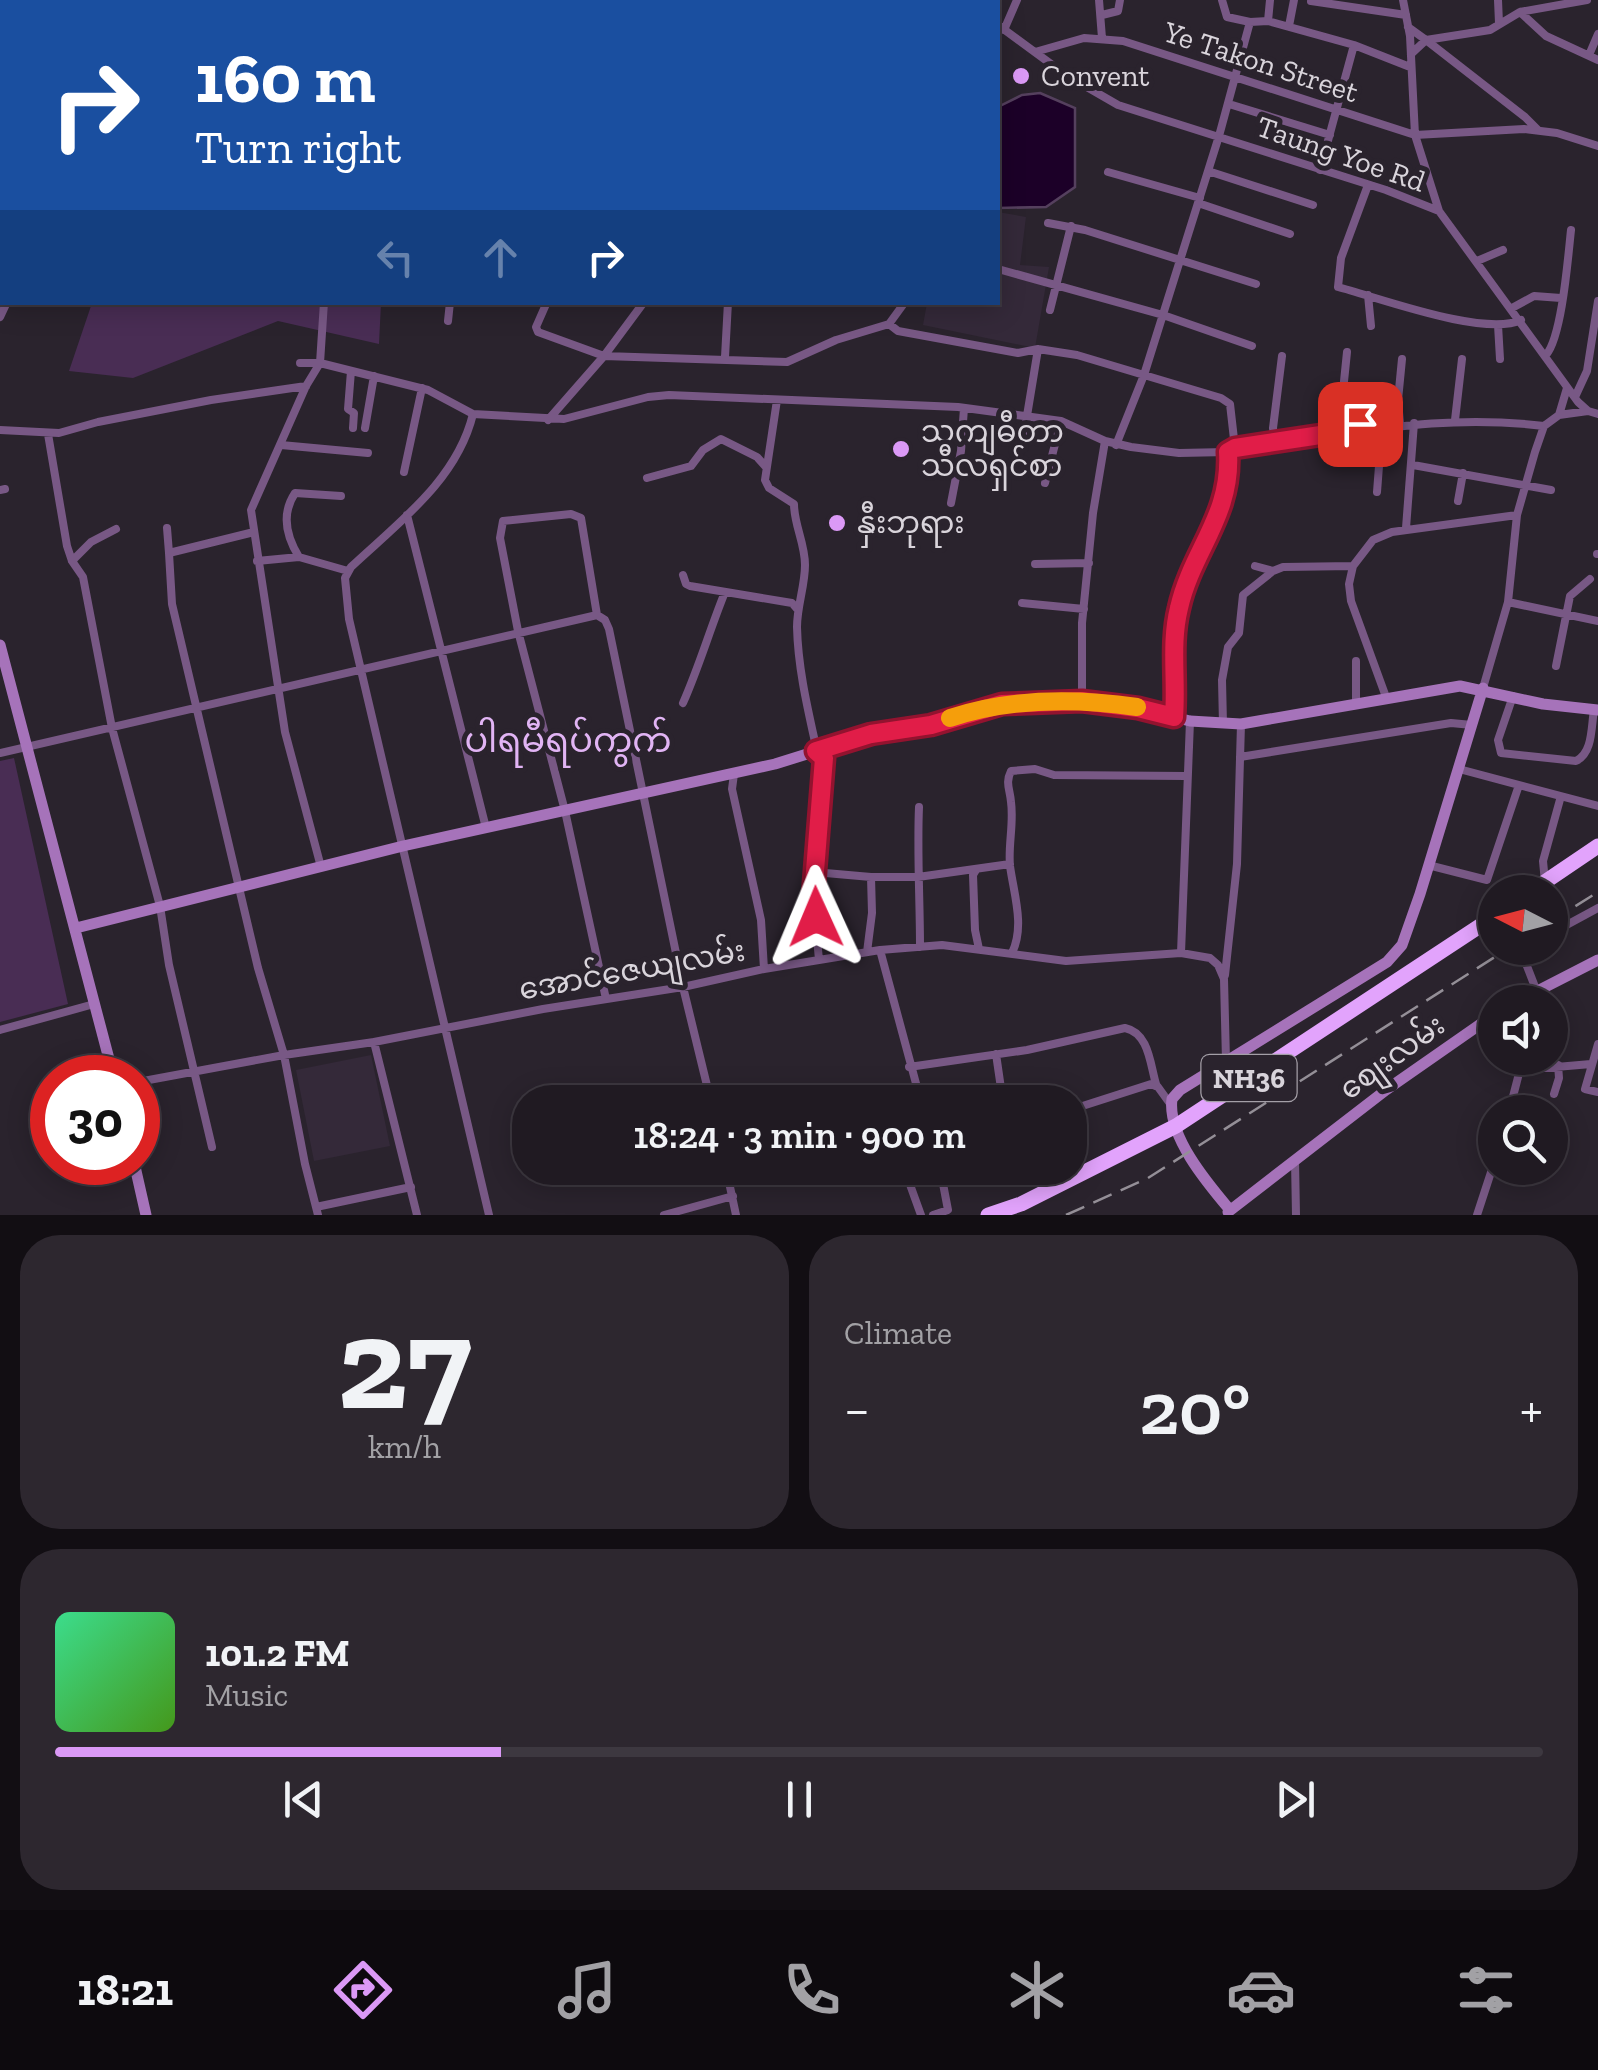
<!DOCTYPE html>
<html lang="en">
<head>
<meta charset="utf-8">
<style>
	body { margin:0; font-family:"Zilla Slab","Noto Sans Myanmar",serif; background:#2d272f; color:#f1f3f6; height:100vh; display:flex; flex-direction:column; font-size:38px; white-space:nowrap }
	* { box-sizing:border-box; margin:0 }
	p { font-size:32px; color:#a2a1a5 }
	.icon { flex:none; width:55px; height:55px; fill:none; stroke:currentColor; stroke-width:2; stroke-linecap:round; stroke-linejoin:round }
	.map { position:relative; height:1215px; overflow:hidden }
	.drawer { display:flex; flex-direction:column; gap:20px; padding:20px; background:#120e13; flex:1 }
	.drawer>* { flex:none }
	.banner { position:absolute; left:0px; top:0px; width:1000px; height:305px; box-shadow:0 5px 25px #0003,0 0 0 2px #3d3840; background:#1a4fa0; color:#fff; overflow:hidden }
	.needle { width:65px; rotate:276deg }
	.buttons { position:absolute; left:1478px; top:875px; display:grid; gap:20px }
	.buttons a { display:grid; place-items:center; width:90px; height:90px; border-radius:50%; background:#201a22; box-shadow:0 5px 25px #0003,0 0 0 2px #3d3840; font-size:50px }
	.speed { position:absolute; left:30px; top:1055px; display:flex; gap:20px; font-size:50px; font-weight:700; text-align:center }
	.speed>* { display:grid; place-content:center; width:130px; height:130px; border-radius:50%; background:#201a22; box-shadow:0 5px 25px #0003,0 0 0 2px #3d3840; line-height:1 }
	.speed .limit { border:15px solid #d22; background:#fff; color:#111 }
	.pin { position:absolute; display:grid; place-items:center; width:85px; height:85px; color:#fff; margin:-42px; border-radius:20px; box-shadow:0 5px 15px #0006 }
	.me { position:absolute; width:110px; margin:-55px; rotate:359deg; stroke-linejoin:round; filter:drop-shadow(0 0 8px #0008) }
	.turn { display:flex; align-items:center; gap:35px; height:210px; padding:0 30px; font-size:45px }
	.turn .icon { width:130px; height:130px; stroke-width:2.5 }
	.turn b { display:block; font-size:70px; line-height:85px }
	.lanes { display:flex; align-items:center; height:95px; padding:0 30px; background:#0003; justify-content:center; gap:50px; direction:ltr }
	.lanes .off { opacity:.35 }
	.big { font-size:75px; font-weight:600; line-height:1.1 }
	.drawer .widget { flex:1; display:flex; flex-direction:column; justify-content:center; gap:15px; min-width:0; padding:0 35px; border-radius:40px; background:#2d272f }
	.drawer .dial { align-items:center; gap:0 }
	.dial b { font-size:130px; line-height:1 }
	.song { display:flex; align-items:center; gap:30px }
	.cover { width:120px; height:120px; border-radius:15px; background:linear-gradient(135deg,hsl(150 70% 55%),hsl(100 70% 35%)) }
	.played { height:10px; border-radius:5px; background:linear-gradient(90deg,#db99f6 30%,#3d3840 30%) }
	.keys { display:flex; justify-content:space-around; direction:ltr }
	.heat { display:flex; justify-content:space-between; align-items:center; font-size:55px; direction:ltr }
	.drawer .tiles { flex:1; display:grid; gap:20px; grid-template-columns:1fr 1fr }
	.widget:last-child { grid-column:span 2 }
	.trip { position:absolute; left:512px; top:1085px; width:575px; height:100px; border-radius:40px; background:#201a22; box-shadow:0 5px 25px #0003,0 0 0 2px #3d3840; font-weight:600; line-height:100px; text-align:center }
	.menu { display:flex; height:160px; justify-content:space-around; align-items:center; background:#0d0a0e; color:#a2a1a5 }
	.menu .icon { width:70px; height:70px }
	.menu .current { color:#db99f6 }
	.menu b { font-size:45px; color:#f1f3f6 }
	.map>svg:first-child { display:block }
</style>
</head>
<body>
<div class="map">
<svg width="1598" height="1215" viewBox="0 0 1598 1215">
	<rect width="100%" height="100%" fill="#2a232d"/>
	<path fill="#342939" d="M 998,212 L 1026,217 L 1020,265 L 1049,267 L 1035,348 L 923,325 L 927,303 L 998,302 Z
		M 371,1055 L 390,1146 L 314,1161 L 296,1070 Z"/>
	<path fill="#492d54" d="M 92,303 L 381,303 L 379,344 L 278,321 L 133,378 L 69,371 Z
		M 14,758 L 68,1004 L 0,1022 L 0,761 Z"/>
	<path fill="#1c0028" stroke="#55405e" stroke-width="2.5" d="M 1040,93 L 1075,108 L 1075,187 L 1046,207 L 998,208 L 998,107 L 1022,95 Z"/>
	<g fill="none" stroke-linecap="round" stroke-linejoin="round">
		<path stroke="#785885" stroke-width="8" d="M 262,0 L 262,2
			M 582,0 L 582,2
			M 964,0 L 967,2
			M 1099,0 L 1102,38
			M 1222,0 L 1227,17 L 1250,22 L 1268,21
			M 1270,0 L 1268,21 L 1354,45 L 1410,67
			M 1403,0 L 1410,36 L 1415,135 L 1439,211
			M 1498,0 L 1499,23
			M 1311,1 L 1406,15
			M 40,2 L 46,0
			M 637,2 L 638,0
			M 1520,12 L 1546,36 L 1598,60
			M 1102,15 L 1118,11 L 1120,0
			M 0,19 L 2,18
			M 998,25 L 1066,75 L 1118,105 L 1386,190 L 1439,211 L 1578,402 L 1588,411 L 1598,414
			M 1289,26 L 1294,0
			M 1408,27 L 1426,40 L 1490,30 L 1520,12 L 1587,0
			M 1004,30 L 1017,0
			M 1035,52 L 1084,38 L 1123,41 L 1415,135 L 1524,129 L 1557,133 L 1598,146
			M 1411,54 L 1426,40 L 1525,117 L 1538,130
			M 1589,55 L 1598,34
			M 1229,104 L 1330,135
			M 1320,170 L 1354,45
			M 1208,171 L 1313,205
			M 1108,172 L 1200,198
			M 1368,185 L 1341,258 L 1338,287 C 1380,298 1484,337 1521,320
			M 1198,203 L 1290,234
			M 1048,223 L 1085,230 L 1256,284
			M 0,242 L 2,242
			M 998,246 L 998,262
			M 1477,261 L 1503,250
			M 998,269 L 1163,315 L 1252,346
			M 1368,295 L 1371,326
			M 547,302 L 536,327 L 538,332 L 604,356 L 644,302
			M 1512,308 L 1534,296 L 1561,298
			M 1050,310 L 1071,226
			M 0,317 L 7,302
			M 448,321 L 450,302
			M 889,324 L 898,331 L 1018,353 L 1038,349 L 1077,355 L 1221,398 L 1230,404 L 1235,448
			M 1498,325 L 1500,359
			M 1347,352 L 1342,401 L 1358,418 L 1360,429
			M 1546,355 C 1562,337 1568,257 1571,230
			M 725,357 L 728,302
			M 300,363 L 320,363 L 428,390 L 473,414
			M 351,371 L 348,409 L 354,413 L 353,428
			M 1575,397 L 1587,371 L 1598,301
			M 777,400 L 765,480 L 769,488 L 794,504 C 794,525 805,543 805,565 C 805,586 797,606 797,627 C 798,669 808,710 817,751 L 824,758 L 813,895 L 819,960
			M 1559,415 L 1567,388
			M 548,420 L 604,356 L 787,362 L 836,340 L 889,324 L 905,302
			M 1455,420 L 1462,359
			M 1400,424 L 1398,400 L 1402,359
			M 365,428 L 374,376
			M 0,430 L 59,433 L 98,422 L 211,400 L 306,386
			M 1348,431 L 1348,459
			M 48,434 L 67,546 L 72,561 L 83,577 L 112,728 L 160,906 L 169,965 L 212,1147
			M 1023,440 L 1038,349
			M 1275,444 L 1273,428 L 1282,356
			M 281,445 L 368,453
			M 1116,445 L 1144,375 L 1219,136 L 1250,22
			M 1413,465 L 1551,490
			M 404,472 L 422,388
			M 647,478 L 691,466 L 703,450 L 721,439 L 757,457 L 766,467
			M 1045,483 L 1061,421
			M 0,490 L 5,489
			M 1377,492 L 1382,427
			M 341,496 L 295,493 C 281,514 286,536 299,557 L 348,571
			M 1458,501 L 1463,473
			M 951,503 L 961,451 L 964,408
			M 407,515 L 486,828
			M 167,528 L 169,553
			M 1406,528 L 1414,423
			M 254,532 L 169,553 L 172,604 L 258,968 L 284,1055 L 305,1164 L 318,1215
			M 1597,554 L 1598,554
			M 72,561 L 91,542 L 116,529
			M 257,561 L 299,557
			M 1035,564 L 1089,563
			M 1255,566 L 1273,571
			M 1353,566 L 1349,584 L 1351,601 L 1386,697
			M 683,575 L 686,584 L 690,586 L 792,603 L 798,610
			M 1508,602 L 1598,621
			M 1022,603 L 1084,609
			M 597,615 L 581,518 L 571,514 L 503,521 L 500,538 L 518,631 L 565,811 L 606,999
			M 1356,661 L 1356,702
			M 1556,666 L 1570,596 L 1590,579
			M 1483,688 L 1508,602 L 1517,515 L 1535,452 L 1544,426 L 1559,415 L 1588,411
			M 1513,696 L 1498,740 L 1501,753 L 1576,761 C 1593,753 1591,727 1594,710
			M 1082,701 L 1082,623 L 1093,513 L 1105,441
			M 683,703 C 699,667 710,629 725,592
			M 1174,717 C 1178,681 1170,644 1179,608 C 1192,550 1232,516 1227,452
			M 1223,724 L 1222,680 L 1228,647 L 1239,633 L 1243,595 L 1273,571 L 1283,567 L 1353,566 L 1373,540 L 1392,532 L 1517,515
			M 0,753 L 597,615 L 605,620 L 609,629 L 683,987 L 711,1102
			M 1240,757 L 1451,723 L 1472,725
			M 1459,769 L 1598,806
			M 734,774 L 732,789 L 761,920 L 764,969
			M 919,807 C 917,853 920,900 920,947
			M 1428,865 L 1487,880 L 1519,785
			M 321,867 L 285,732 L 251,510 L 306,386 L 320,363 L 324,302
			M 976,870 L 973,875 L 975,930 L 979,949
			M 814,872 L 871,877 L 918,877 L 1010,864
			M 1545,882 L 1543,861 L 1561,796
			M 1550,934 L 1598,908
			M 1532,948 L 1525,961 L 1537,992
			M 880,950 L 921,1102
			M 867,952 L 872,913 L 871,877
			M 1012,953 C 1025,926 1014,895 1010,866 C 1008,845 1014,823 1011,802 C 1010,789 1005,783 1011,771 L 1035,769 L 1054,775 L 1186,776
			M 1181,953 L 1190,721
			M 1225,975 L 1237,864 L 1241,724
			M 0,1030 L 94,1004
			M 374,1042 L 417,1215
			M 1598,1044 L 1585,1089 L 1598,1092
			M 996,1054 L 1003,1102
			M 909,1067 L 1027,1050 L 1125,1028 C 1149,1033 1150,1064 1156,1084
			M 1521,1070 L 1591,1064
			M 138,1082 L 284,1055 L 374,1042 L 543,1009 L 683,987 L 764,969 L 880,950 L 942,945 L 1066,961 L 1181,953 L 1210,958 L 1218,965 L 1224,979 L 1226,1061
			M 1554,1094 L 1559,1078 L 1558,1065
			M 1070,1110 L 1151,1084 L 1158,1087 L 1171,1105
			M 1509,1112 L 1523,1058
			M 1295,1160 L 1296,1215
			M 726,1168 L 736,1215
			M 904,1168 L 921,1215
			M 728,1176 L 764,1168
			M 316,1207 L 411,1187
			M 489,1215 L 349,619 L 345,578 L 351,567 C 399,522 457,480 473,414 L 564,419 L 648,397 L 669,395 L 958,407 L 1061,421 L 1105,441 L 1131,447 L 1179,453 L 1227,452 L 1235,448 C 1345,437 1431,412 1544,426
			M 664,1215 L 733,1196
			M 933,1215 L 948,1210 L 940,1168
			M 1477,1215 L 1495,1160"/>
		<path stroke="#a673ba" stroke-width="11" d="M 0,645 L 114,1078
			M 76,928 L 403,846 L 775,764 L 871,734 L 931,725 L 1002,704 L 1082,701 L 1137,708 L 1190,721 L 1241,724 L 1460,686 L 1543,704 L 1598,710
			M 1516,1002 L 1598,960
			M 134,1162 L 146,1215
			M 1230,1210 C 1208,1184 1167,1136 1172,1099 L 1180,1090 L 1387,962 L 1402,945 L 1420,894 L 1483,688
			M 1228,1212 L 1386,1090 L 1495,1014"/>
		<path stroke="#e2a3fc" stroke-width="15" d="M 1530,892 L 1598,846
			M 988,1215 L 1021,1204 L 1176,1126 L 1495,916"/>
		<path stroke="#948f97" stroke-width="2.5" stroke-dasharray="20 10" stroke-linecap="butt" d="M 1550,922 L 1598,892
			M 1066,1215 L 1148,1178 L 1509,948"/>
	</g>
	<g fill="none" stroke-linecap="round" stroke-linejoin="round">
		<defs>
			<path id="route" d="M 816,917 L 813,896 L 824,758 L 816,751 L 871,734 L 931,725 L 1002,704 L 1082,701 L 1138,708 L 1174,717 C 1177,681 1170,644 1179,608 C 1192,550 1232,516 1228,452 L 1235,448 L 1360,429 L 1360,424"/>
		</defs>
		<use href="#route" stroke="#92132f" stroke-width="25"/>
		<use href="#route" stroke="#e11d48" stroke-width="18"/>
		<path stroke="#f59e0b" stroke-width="18" d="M 950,718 C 1010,698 1075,698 1137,707"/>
	</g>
	<g fill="#db99f6" stroke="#2a232d" stroke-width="4">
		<circle cx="1021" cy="76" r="10"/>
		<circle cx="901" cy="449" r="10"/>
		<circle cx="837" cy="523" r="10"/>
	</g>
	<g text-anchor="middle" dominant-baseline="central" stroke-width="10" stroke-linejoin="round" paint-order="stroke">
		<rect fill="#2a232d" stroke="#a49fa7" stroke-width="2.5" x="1201.5" y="1055" width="95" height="46" rx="8"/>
		<g font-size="28" font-weight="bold" fill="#d9d4db">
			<text x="1249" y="1078">NH36</text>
		</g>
		<g font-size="30" fill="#d9d4db" stroke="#2a232d">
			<text transform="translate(1261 62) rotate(18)">Ye Takon Street</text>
			<text transform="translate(1341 154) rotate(19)">Taung Yoe Rd</text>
			<text transform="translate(632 970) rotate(-10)">အောင်ဇေယျလမ်း</text>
			<text transform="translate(1392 1057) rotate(-36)">စျေးလမ်း</text>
		</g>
		<g font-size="30" fill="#d9d4db" stroke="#2a232d" text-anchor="start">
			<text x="1041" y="76">Convent</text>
			<text x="921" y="432">သကျဓီတာ<tspan x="921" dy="34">သီလရှင်စာ</tspan></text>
			<text x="857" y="523">နှီးဘုရား</text>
		</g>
		<g font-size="35" fill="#e1b4f4" stroke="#2a232d">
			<text x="568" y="740">ပါရမီရပ်ကွက်</text>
		</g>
	</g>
</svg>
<div class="buttons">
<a><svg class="needle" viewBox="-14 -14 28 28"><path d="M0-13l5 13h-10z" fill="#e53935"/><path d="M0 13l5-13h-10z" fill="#a2a1a5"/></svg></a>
<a><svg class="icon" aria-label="sound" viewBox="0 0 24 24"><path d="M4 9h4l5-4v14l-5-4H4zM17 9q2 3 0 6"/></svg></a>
<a><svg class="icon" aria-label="search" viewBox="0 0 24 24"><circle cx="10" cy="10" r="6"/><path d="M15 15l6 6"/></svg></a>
</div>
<div class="speed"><div class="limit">30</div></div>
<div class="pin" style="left:1360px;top:424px;background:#d93025"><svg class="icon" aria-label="arrive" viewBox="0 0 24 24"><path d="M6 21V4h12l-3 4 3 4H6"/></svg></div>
<svg class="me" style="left:816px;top:917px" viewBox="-20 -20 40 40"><path d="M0-17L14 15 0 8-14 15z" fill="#e11d48" stroke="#fff" stroke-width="4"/></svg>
<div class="trip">18:24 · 3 min · 900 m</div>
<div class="banner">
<div class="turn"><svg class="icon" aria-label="right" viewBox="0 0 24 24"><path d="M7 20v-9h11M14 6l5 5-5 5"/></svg><div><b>160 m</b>Turn right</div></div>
<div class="lanes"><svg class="icon off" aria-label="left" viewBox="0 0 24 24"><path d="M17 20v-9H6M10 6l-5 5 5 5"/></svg><svg class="icon off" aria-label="ahead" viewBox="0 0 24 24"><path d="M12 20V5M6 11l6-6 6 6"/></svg><svg class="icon" aria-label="right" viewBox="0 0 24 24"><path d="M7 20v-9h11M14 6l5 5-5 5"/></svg></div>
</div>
</div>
<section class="drawer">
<div class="tiles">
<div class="widget dial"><b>27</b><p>km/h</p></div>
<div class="widget"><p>Climate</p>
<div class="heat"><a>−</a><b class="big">20°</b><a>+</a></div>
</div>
<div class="widget">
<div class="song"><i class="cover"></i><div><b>101.2 FM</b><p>Music</p></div></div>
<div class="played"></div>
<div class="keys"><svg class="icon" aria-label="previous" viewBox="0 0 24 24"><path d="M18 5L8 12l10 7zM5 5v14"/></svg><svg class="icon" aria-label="pause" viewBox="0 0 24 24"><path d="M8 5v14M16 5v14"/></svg><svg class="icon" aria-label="next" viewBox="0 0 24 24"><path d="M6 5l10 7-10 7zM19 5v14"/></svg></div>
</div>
</div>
</section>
<nav class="menu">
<b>18:21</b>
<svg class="icon current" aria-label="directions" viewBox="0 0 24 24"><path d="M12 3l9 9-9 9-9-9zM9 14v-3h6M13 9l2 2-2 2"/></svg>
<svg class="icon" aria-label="music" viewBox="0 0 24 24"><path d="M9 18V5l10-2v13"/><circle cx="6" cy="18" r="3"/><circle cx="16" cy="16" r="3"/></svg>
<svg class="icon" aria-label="phone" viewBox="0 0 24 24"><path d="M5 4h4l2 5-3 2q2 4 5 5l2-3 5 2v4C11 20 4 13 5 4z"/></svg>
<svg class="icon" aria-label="climate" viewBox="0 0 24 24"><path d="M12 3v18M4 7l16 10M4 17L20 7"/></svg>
<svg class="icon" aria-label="car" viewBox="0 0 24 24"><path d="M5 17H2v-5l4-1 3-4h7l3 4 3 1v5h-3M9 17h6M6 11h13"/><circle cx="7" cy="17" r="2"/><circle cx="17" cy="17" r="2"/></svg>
<svg class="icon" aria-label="filters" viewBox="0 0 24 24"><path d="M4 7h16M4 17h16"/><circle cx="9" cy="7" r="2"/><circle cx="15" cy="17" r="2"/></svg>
</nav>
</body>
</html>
